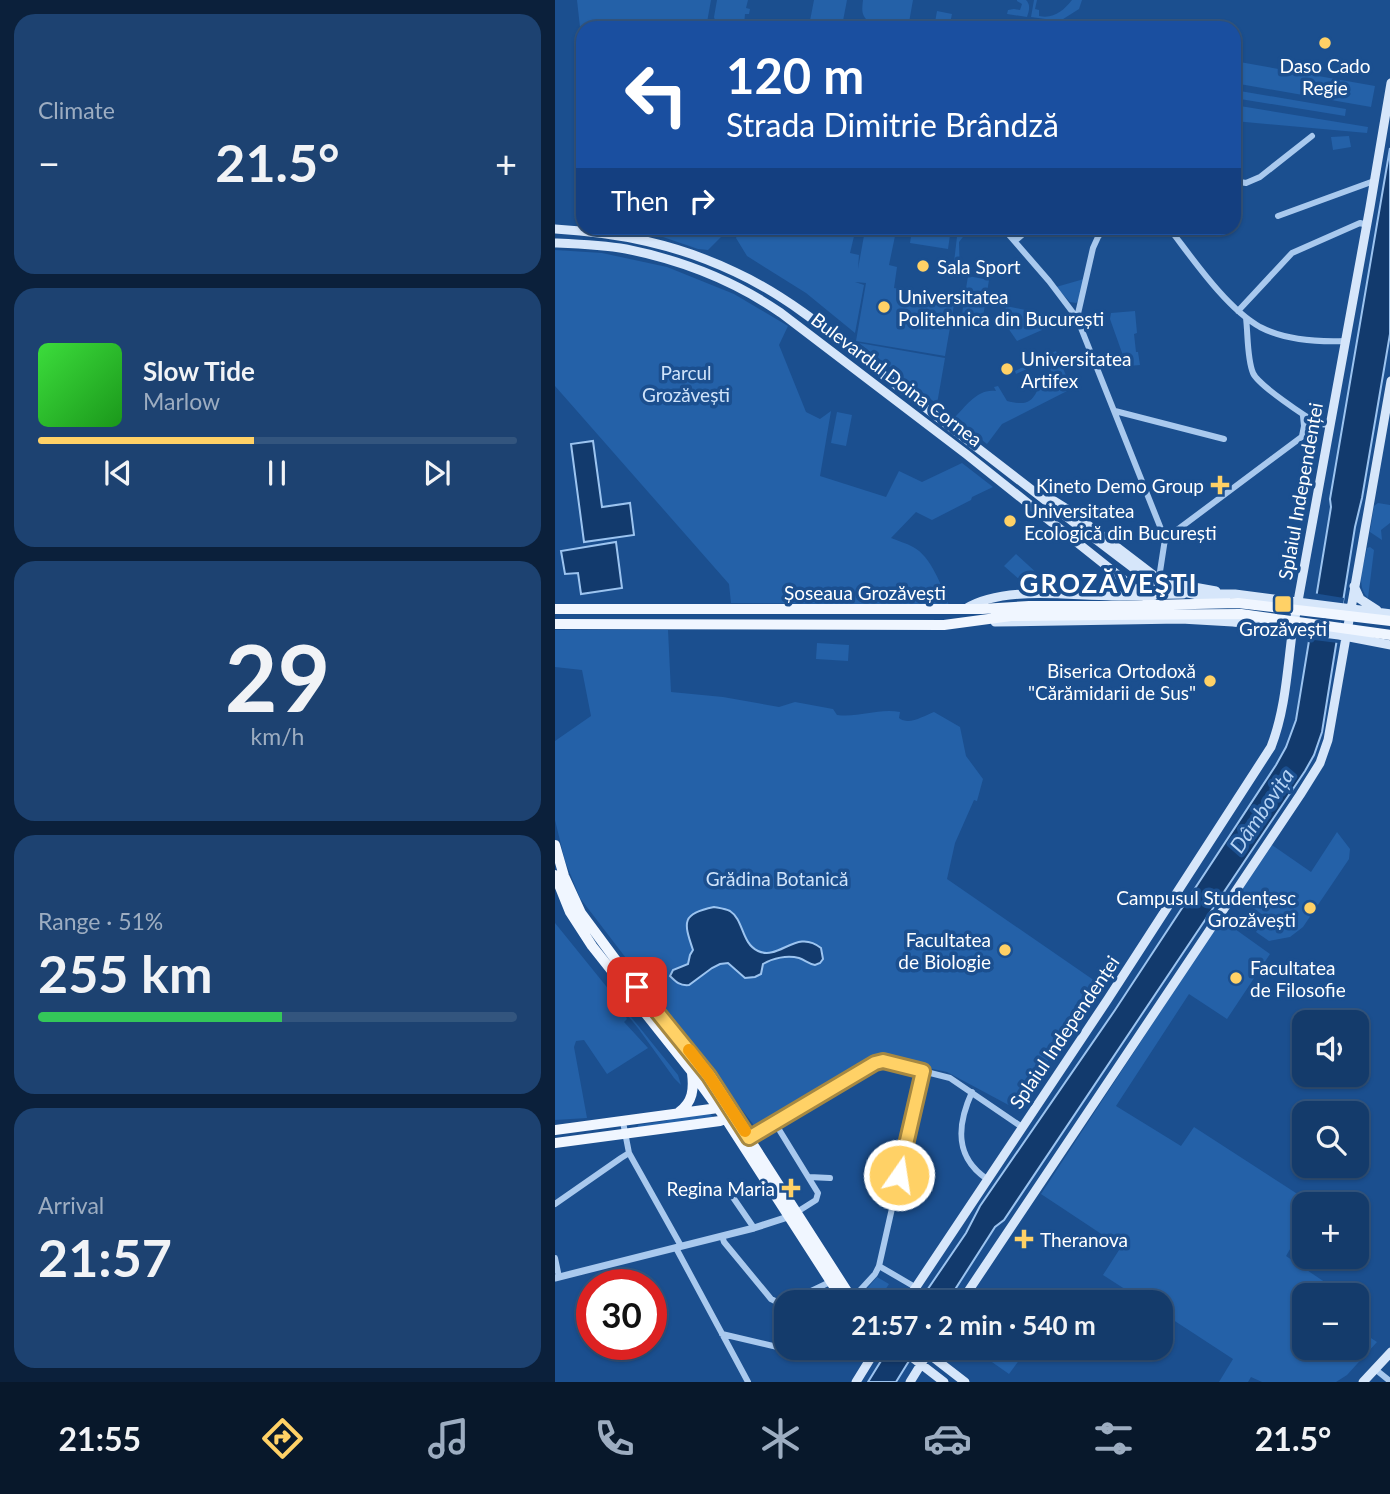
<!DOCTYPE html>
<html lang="en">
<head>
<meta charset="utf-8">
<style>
	body { margin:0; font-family:Lato,sans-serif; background:#1d4271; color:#f1f3f6; height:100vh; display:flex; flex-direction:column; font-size:26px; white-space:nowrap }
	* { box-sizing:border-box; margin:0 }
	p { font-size:23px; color:#9dadc1 }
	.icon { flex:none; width:38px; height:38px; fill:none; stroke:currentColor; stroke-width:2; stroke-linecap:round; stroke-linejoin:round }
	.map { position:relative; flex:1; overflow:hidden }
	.drawer { display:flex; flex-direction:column; gap:14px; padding:14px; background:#0b203b; width:555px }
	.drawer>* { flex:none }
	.guide { position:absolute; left:21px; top:21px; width:665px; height:214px; border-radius:21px; box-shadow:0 2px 5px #0004,0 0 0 2px #33557e; background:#1a4fa0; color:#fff; overflow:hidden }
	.controls { position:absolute; left:737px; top:1010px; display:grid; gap:14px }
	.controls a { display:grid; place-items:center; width:77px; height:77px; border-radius:14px; background:#143b6b; box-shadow:0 2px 5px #0004,0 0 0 2px #33557e; font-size:35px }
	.speed { position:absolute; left:21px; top:1269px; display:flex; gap:14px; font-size:35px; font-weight:700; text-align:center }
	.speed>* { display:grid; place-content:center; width:91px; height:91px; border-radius:50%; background:#143b6b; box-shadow:0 2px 5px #0004,0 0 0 2px #33557e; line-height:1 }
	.speed .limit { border:10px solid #d22; background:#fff; color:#111 }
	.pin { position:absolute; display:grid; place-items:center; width:60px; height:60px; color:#fff; margin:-30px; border-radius:14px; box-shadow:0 4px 10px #0006 }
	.me { position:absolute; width:77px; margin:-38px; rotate:13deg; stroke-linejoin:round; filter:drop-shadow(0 0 5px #0008) }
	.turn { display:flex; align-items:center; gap:24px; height:147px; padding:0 35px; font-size:32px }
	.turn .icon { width:91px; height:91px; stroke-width:2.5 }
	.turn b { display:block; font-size:49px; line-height:60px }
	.then { display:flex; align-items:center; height:66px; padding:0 35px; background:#0003; gap:14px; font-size:26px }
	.big { font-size:52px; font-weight:700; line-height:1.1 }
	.drawer .widget { flex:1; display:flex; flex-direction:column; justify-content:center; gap:10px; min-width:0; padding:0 24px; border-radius:21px; background:#1d4271 }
	.drawer .dial { align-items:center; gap:0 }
	.dial b { font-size:91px; line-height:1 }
	.song { display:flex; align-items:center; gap:21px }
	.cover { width:84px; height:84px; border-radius:10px; background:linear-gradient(135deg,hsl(120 70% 55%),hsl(120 70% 35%)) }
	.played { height:7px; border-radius:4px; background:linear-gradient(90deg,#ffd166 45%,#33557e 45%) }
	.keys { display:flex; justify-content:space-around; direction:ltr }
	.heat { display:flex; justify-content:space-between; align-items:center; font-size:38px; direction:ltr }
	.charge { height:10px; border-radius:5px; background:linear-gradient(90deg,#34c759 51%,#33557e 0) }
	.trip { position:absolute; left:219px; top:1290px; width:399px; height:70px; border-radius:21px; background:#143b6b; box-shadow:0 2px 5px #0004,0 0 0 2px #33557e; font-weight:700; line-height:70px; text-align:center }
	.dock { display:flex; height:112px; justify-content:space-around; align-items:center; background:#08182b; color:#9dadc1 }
	.dock .icon { width:49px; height:49px }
	.dock .current { color:#ffd166 }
	.dock b { font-size:32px; color:#f1f3f6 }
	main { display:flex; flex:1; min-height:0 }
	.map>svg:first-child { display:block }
</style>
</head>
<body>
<main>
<section class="drawer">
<div class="widget"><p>Climate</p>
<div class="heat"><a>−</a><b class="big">21.5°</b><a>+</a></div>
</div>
<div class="widget">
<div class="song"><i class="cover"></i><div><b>Slow Tide</b><p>Marlow</p></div></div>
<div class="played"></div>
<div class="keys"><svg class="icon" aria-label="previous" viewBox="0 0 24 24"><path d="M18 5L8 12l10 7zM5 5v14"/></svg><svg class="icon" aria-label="pause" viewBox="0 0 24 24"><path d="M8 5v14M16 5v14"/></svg><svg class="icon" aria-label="next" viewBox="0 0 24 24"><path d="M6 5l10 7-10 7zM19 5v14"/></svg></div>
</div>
<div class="widget dial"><b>29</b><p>km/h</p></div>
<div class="widget"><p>Range · 51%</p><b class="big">255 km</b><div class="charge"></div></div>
<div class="widget"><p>Arrival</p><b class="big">21:57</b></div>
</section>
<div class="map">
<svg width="836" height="1382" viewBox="0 0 836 1382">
	<rect width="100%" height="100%" fill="#1b4f8f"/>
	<path fill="#2461a8" d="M 22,0 L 156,0 L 151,28 L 28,28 L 28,54 Z
		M 162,0 L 193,0 L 191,8 L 195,9 L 194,14 L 190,14 L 189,25 L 193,26 L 193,28 L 162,28 L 159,17 Z
		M 259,0 L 292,0 L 287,26 L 285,28 L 254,26 Z
		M 308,0 L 358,0 L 353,28 L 313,21 C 306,15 307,9 308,0 Z
		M 462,0 L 471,0 C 476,5 474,11 472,17 L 452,14 L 453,10 L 459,9 L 465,10 L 467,4 L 462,1 Z
		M 479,0 L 482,0 L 480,9 L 484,10 L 484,16 C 499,19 508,11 517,0 L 527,0 L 524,9 L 505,21 L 476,17 Z
		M 382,11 L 397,14 L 394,28 L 379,28 Z
		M 679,61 L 820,86 L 816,107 L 679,83 Z
		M 679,90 L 791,109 L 790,116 L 679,98 Z
		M 679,105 L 813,127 L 812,133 L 679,121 Z
		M 794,136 L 796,147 L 778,150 L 776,137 Z
		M 66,228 L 175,228 L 153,250 L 143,249 L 105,236 Z
		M 185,228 L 301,228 L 295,253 L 304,255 L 303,269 L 310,230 L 340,236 L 334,265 L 342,267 L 339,288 L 400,299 L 390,356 L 301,341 L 311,283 L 300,282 L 309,285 L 300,333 L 251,293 L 192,256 L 181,238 Z
		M 389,228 L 396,228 L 393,249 L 355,243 L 357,230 L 379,232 Z
		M 403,228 L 415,228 L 404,242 L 405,273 L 403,274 L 398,271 Z
		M 0,250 L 47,253 L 112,267 L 179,294 L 233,326 L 224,345 L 251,412 L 265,419 L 276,411 L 265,476 L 331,497 L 344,471 L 367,482 L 407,463 L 438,487 L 417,497 L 416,500 L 377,520 L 361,512 L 336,538 C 343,541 351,543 358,547 C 376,556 387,587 394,605 L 176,603 L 174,584 L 0,386 Z
		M 413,276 L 434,280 L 428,317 L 407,314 Z
		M 529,279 L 523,301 L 521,303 L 515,302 L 501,287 Z
		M 451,306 L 480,312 L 487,330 L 462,341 L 453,328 L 447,327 Z
		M 580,311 L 582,333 L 579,334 L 581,352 L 583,352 L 585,365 L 574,366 L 571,364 L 555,319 L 556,313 Z
		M 304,343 L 390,358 L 382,404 Z
		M 501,351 L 514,383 L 512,384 L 514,390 L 447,424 L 432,444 L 399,418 C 411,406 423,388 441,391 L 439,387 L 443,386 L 452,401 C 466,404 475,406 482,391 L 479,386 L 499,378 L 491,360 L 461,374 L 460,371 Z
		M 282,412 L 297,415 L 291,446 L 276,443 Z
		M 823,503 L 835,505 L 835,523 L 826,530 L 827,540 L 815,532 L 819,506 Z
		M 815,547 L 819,550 L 813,598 C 800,585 809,564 812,548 Z
		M 461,554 L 484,575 L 473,587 L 449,566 Z
		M 0,630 L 113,630 L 116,692 L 168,697 L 224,707 L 240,702 L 278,709 L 282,715 C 304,718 323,708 345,712 L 344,718 C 354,726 368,716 379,712 L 405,727 L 411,756 L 428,779 L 422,801 L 419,800 L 400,843 L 392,879 L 540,981 L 534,990 L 537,992 L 503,1047 L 476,1084 L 461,1109 L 392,1072 L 373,1068 L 352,1060 L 324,1053 L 201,1128 L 25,898 L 10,861 L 0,820 L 0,741 L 36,716 L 27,670 L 0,667 Z
		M 262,643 L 294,645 L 293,661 L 261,659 Z
		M 782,832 L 795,849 L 794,859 L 748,927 L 735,937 L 714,941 L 701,932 L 711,917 L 682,897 L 717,845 L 756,872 Z
		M 666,919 L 715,954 L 672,1019 L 634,994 L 561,1106 L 626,1146 L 639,1127 L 758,1204 L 749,1204 L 749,1225 L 731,1256 L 789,1295 L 749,1295 L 749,1348 L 802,1348 L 802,1329 L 822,1342 L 792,1375 L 781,1382 L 707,1382 L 696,1377 L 693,1382 L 664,1382 L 678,1359 L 606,1312 L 606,1302 L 590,1302 L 548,1275 L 566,1247 L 486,1194 Z
		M 0,923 L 123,1075 L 126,1085 L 119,1078 L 83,1028 L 68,1010 L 72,1019 L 69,1022 L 93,1048 L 52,1074 L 29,1040 L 21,1041 L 19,1047 L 32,1118 L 0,1120 Z
		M 154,1112 L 159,1118 L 82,1128 L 83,1125 L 111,1121 L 116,1117 Z
		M 322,1277 L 334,1284 L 330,1290 L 336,1294 L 331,1302 L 312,1302 L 305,1297 Z
		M 417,1348 L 473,1348 L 454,1374 Z"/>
	<path fill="#123a6d" stroke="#9cc4f0" stroke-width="2" d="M 835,148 L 835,334 L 807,498 L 800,527 L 767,732 L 759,755 L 750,771 L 449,1220 L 440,1227 L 392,1302 L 364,1302 L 411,1233 L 425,1206 L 560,1010 L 721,765 L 731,747 L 741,720 L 776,507 L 775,499 Z
		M 38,441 L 47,507 L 75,503 L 79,535 L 29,542 L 16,444 Z
		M 61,542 L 67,588 L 26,594 L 23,573 L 10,574 L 6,551 Z
		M 159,907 C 164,908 171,909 175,911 C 189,920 186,943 203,951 C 225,961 241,928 266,948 L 268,959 L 265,963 L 260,965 C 254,964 250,960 244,958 C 232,955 218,958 208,964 L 206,974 L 200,977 L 190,978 L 173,963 L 165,964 L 157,968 L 134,985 C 125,986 121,982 115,976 L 118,970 L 133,964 L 135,955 L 138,950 C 128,921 127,914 159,907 Z
		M 334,1348 L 362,1348 L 341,1382 L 313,1382 Z"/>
	<path fill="#1b4f8f" d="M 758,593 L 789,598 L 783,643 L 751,639 Z"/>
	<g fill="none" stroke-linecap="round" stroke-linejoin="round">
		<path stroke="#a9c9ee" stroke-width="6" d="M 679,181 L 691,183 L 705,177 L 757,136
			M 723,216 L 819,181
			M 448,228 L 494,281 L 522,318 L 610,539 L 604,578
			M 614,228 C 638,259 671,308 705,327 C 730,340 763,342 790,341
			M 460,241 L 475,228
			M 683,311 L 737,253 L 805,223 L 812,225
			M 522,318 L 538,248 L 543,237 L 550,228
			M 691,318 C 693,334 692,359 698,373 C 703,385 751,417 764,424
			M 560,411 L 669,439
			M 747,436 L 749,426 L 748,416
			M 610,539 L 764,424 L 775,425
			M 417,1092 C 402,1125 399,1157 432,1179
			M 68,1122 L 74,1153 L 126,1246
			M 220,1123 L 263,1193 L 261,1200 L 242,1212
			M 194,1138 L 320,1063 L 328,1061 L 395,1078 L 467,1127
			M 254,1177 L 275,1178
			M 175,1193 L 199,1228
			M 0,1204 L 66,1158 L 74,1153
			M 167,1236 L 169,1242 L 216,1299 L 224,1303 L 231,1303
			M 121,1248 L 193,1382
			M 0,1258 L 4,1277
			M 324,1266 L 360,1287
			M 297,1299 L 320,1274 L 324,1266 L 368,1071
			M 233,1302 L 275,1282
			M 167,1334 L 252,1354 L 260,1353 L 273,1348
			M 820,1369 L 836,1382"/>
		<path stroke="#a9c9ee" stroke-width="7" d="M 0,1278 L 199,1228 L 236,1216"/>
		<path stroke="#d6e6fa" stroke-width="9" d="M 0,229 C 65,233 121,244 180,272 C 241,300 292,347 345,388 C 424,449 502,510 581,570
			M 0,243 C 23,244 48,245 71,249 C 126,260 180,281 226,313 L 411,454 L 603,607
			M 496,499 L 512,509 L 601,577 L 622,584 L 661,591
			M 799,586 L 805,599 L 822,610
			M 653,594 L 680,594 L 836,614
			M 410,609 C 448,585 514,596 557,596 C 581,596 604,594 628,594
			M 440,622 L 626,619 L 678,622 L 784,635 L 836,645
			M 351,1302 L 553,999 L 716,747 C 730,711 732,673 737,634 L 815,207 L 836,83
			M 406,1302 L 745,795 L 765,763 L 773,740 L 836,381
			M 345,1348 L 389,1382
			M 366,1348 L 410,1382
			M 301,1382 L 322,1348
			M 355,1382 L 376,1348
			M 808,1382 L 836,1352"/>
		<path stroke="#f0f6ff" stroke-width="10" d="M 0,609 L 427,609 L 474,606 L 552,606
			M 0,624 L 389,625 L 456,616 L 552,615
			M 0,845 L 9,876 L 26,913 L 66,967 L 154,1076 L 297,1299
			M 0,875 L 15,912 L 37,946 L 137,1072 L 171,1119 L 289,1302
			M 124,1112 C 138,1102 139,1089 137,1073
			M 0,1130 L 163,1108 L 165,1106
			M 0,1143 L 165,1121 L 175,1116"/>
		<path stroke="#d6e6fa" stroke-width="9" d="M 581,570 C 610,592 636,594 671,600"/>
		<path stroke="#f0f6ff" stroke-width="10" d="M 552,606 L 683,603 L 836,621
			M 552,615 L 686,614 L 836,635"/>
	</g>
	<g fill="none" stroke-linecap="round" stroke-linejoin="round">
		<defs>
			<path id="route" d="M 82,987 L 154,1076 L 194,1138 L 320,1063 L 328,1061 L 368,1071 L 344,1175"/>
		</defs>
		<use href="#route" stroke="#a68842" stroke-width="18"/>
		<use href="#route" stroke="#ffd166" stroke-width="12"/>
		<path stroke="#f59e0b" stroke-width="12" d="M 134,1050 L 154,1076 L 190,1131"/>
	</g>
	<g fill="#ffd166" stroke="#1b4f8f" stroke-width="2.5">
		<circle cx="770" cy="43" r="7"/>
		<circle cx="368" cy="266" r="7"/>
		<circle cx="329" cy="307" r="7"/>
		<circle cx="452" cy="369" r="7"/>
		<path d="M661.5 474.5h7v7h7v7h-7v7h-7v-7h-7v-7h7z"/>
		<circle cx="455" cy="521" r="7"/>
		<rect x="719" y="595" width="18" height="18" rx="3.5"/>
		<circle cx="655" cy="681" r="7"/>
		<circle cx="755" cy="908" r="7"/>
		<circle cx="450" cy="950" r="7"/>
		<circle cx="681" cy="978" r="7"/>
		<path d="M232.5 1177.5h7v7h7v7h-7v7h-7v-7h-7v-7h7z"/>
		<path d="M465.5 1228.5h7v7h7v7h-7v7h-7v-7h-7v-7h7z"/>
	</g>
	<g text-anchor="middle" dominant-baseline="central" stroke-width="7" stroke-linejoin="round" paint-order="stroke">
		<g font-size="19" fill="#fff" stroke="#1b4f8f" text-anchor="start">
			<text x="770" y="65" text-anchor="middle">Daso Cado<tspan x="770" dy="22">Regie</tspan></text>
			<text x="382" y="266">Sala Sport</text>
			<text x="343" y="296">Universitatea<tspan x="343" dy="22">Politehnica din București</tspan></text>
			<text x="466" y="358">Universitatea<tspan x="466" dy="22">Artifex</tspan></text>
			<text x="649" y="485" text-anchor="end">Kineto Demo Group</text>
			<text x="469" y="510">Universitatea<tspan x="469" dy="22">Ecologică din București</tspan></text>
			<text x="728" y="628" text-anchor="middle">Grozăvești</text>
			<text x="641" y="670" text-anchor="end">Biserica Ortodoxă<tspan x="641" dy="22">"Cărămidarii de Sus"</tspan></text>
			<text x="741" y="897" text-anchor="end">Campusul Studențesc<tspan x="741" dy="22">Grozăvești</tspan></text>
			<text x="436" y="939" text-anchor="end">Facultatea<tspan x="436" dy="22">de Biologie</tspan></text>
			<text x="695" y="967">Facultatea<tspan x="695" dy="22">de Filosofie</tspan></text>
			<text x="220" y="1188" text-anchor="end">Regina Maria</text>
			<text x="485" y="1239">Theranova</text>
		</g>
		<g font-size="19" fill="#cfe3fa" stroke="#1b4f8f">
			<text x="131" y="372">Parcul<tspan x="131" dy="22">Grozăvești</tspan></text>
			<text x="222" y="878">Grădina Botanică</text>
		</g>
		<g font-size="19" fill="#fff" stroke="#1b4f8f">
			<text transform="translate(342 379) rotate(37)">Bulevardul Doina Cornea</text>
			<text transform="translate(745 491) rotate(-80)">Splaiul Independenței</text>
			<text x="310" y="592">Șoseaua Grozăvești</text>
			<text transform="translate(509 1032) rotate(-56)">Splaiul Independenței</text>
		</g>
		<g font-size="21" font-style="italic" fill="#b5d3f5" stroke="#1b4f8f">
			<text transform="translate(706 810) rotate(-56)">Dâmbovița</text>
		</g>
		<g font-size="26" font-weight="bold" letter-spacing="2" fill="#fff" stroke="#1b4f8f">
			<text x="554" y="583">GROZĂVEŞTI</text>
		</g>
	</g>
</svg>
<div class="controls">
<a><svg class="icon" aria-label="sound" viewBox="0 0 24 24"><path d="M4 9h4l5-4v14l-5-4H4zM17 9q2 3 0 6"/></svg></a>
<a><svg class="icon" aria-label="search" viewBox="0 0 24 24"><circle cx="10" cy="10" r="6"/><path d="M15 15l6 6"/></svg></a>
<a>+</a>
<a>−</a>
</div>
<div class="speed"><div class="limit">30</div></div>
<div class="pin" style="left:82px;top:987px;background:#d93025"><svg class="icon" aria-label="arrive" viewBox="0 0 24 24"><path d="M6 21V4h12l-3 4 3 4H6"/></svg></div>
<svg class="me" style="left:344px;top:1175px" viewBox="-20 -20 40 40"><circle r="17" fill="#ffd166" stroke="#fff" stroke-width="3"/><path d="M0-11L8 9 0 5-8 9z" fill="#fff"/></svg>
<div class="trip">21:57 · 2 min · 540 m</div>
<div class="guide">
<div class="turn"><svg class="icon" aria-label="left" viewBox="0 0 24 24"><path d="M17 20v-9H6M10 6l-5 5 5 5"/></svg><div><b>120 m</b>Strada Dimitrie Brândză</div></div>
<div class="then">Then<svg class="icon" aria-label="right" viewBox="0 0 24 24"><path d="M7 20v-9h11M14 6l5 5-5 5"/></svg></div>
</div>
</div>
</main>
<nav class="dock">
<b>21:55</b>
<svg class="icon current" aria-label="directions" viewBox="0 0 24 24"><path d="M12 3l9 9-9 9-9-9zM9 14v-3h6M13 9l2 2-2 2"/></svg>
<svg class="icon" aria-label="music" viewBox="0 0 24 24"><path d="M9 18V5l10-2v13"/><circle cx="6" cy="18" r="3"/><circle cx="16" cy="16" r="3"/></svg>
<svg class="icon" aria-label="phone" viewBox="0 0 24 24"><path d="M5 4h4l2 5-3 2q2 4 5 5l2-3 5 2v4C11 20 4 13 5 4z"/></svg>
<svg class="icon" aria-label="climate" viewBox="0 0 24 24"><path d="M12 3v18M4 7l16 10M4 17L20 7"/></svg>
<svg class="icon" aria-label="car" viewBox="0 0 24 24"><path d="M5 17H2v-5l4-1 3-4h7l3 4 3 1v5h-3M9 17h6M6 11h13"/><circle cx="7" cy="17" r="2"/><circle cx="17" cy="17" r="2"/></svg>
<svg class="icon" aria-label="filters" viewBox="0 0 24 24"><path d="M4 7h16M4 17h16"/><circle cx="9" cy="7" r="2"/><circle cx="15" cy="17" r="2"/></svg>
<b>21.5°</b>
</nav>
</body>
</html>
